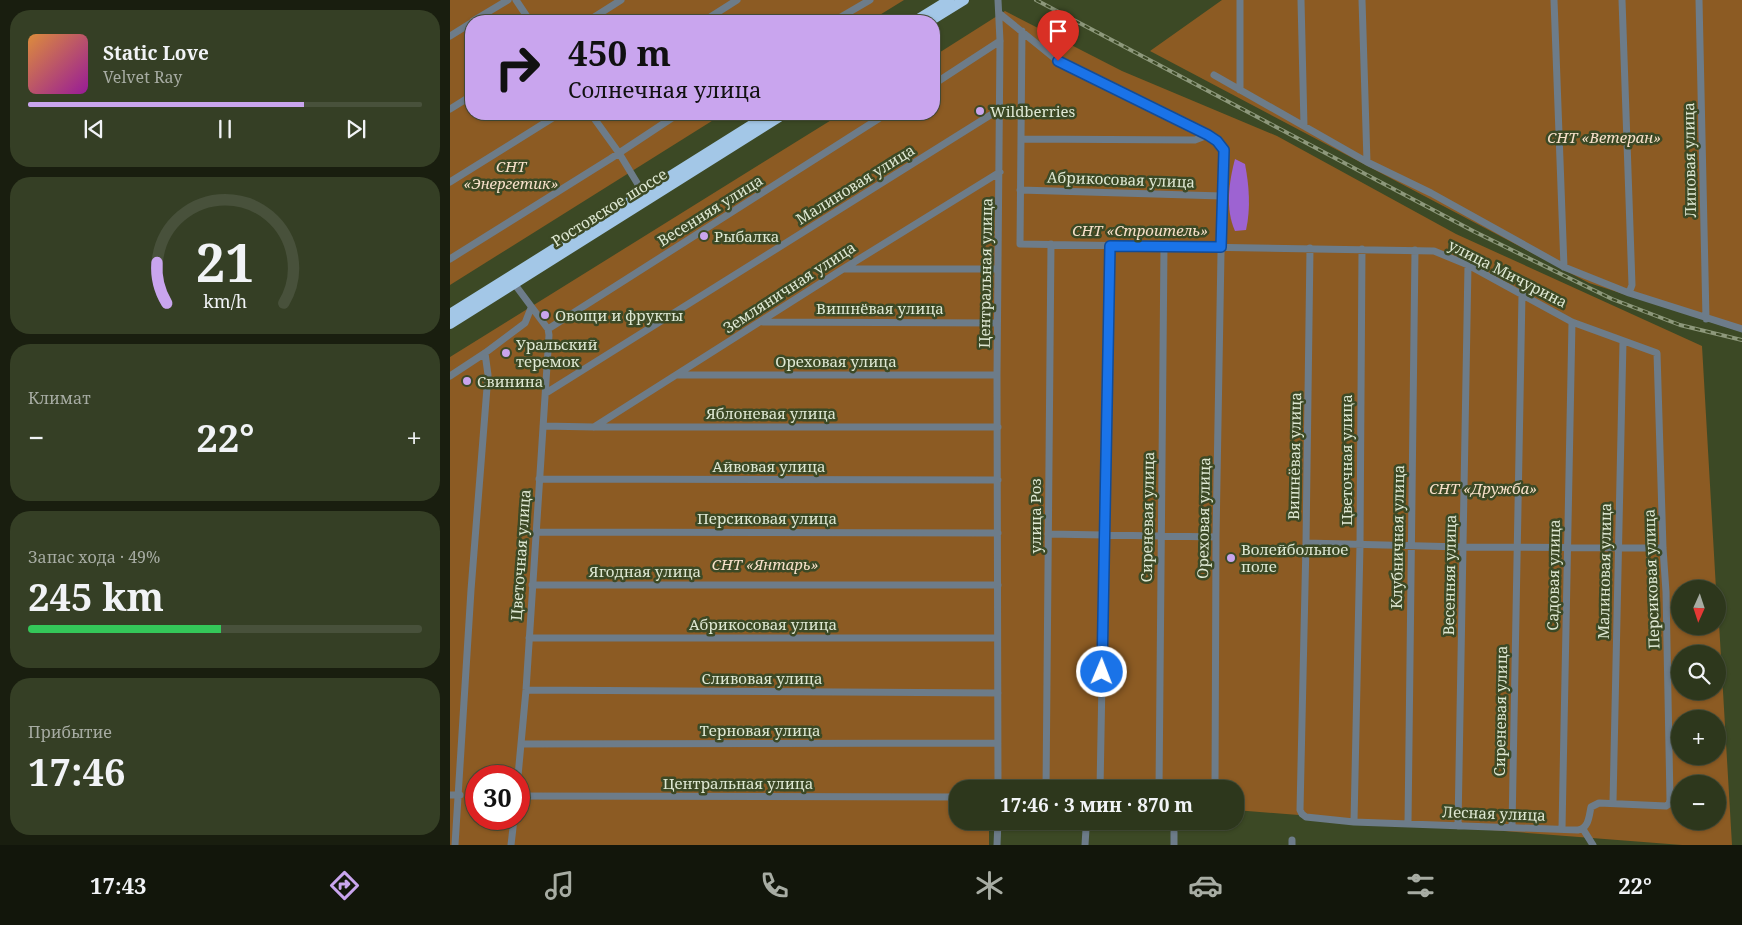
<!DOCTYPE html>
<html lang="ru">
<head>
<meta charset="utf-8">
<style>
	body { margin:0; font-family:"Noto Serif",serif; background:#353f25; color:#f1f3f6; height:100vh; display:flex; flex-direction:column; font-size:19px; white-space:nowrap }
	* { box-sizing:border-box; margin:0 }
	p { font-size:16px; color:#a7aca3 }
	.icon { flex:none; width:28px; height:28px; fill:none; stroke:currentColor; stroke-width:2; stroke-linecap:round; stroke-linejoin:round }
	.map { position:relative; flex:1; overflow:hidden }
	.sheet { display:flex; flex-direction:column; gap:10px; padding:10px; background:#191e0f; width:450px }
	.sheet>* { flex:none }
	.top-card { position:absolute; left:15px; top:15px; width:475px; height:105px; border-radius:20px; box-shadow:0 1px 4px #0004,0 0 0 1px #48513b; background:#c9a5ee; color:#111; overflow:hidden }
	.needle { width:32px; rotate:183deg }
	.fabs { position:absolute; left:1221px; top:580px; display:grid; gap:10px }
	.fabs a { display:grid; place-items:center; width:55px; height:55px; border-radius:50%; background:#2d371c; box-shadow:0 1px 4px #0004,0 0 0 1px #48513b; font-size:25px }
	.speed { position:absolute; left:15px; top:765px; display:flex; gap:10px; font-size:25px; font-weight:700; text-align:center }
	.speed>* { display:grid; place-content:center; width:65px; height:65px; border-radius:50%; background:#2d371c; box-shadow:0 1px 4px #0004,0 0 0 1px #48513b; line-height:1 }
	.speed .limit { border:8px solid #d22; background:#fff; color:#111 }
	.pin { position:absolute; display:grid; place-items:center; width:42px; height:42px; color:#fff; margin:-51px -21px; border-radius:50% 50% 50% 0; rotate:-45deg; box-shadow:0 0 5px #0007 }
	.pin .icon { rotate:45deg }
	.me { position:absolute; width:55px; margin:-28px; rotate:1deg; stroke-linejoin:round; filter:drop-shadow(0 0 4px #0008) }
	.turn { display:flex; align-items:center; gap:18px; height:105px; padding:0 20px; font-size:22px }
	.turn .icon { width:65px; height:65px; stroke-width:2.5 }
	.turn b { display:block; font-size:35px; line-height:42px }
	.big { font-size:38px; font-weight:700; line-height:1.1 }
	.sheet .card { flex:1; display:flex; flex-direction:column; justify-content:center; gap:8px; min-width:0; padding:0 18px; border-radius:20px; background:#353f25 }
	.sheet .dial { align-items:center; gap:0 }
	.dial svg { height:130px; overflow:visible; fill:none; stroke:#48513b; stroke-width:7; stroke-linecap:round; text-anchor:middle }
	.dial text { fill:#f1f3f6; stroke:none }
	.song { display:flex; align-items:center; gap:15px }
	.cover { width:60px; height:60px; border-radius:8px; background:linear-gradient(135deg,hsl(30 70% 55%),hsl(300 70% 35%)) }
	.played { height:5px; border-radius:2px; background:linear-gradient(90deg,#c9a5ee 70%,#48513b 70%) }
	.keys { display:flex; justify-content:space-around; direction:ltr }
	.heat { display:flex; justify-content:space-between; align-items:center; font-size:28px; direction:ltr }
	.charge { height:8px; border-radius:4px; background:linear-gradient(90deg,#34c759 49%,#48513b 0) }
	.trip { position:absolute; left:499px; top:780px; width:295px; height:50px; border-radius:20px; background:#2d371c; box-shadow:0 1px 4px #0004,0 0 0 1px #48513b; font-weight:700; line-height:50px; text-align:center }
	.tabs { display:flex; height:80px; justify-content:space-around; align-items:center; background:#12160b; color:#a7aca3 }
	.tabs .icon { width:35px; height:35px }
	.tabs .selected { color:#c9a5ee }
	.tabs b { font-size:22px; color:#f1f3f6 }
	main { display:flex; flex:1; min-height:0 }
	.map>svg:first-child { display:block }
</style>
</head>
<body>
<main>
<section class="sheet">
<div class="card">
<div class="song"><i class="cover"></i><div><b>Static Love</b><p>Velvet Ray</p></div></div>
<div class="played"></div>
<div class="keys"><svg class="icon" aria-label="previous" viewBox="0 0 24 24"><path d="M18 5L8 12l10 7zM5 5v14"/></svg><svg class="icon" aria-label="pause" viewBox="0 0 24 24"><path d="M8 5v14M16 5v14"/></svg><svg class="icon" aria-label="next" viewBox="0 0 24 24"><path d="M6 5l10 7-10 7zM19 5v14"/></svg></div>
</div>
<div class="card dial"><svg viewBox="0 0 100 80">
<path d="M14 69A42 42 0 1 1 86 69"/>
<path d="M14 69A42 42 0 0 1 8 44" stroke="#c9a5ee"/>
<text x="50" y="56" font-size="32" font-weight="700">21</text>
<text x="50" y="72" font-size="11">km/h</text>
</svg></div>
<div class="card"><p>Климат</p>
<div class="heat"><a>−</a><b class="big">22°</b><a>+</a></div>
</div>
<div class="card"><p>Запас хода · 49%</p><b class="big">245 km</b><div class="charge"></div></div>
<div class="card"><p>Прибытие</p><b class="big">17:46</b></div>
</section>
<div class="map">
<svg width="1292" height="845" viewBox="0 0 1292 845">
	<rect width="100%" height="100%" fill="#3c4925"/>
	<path fill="#8c5b23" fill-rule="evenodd" d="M 0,0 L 454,0 L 420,21 L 21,21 L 21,114 L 273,114 L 0,285 Z
		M 772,0 L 1292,0 L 1292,332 L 1139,283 L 700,51 Z
		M 555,11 L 672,71 L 827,136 L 1006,234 L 1252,346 L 1266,589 L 1230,589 L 1230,626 L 1268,626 L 1268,606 L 1282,845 L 1232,845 L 785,810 L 785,789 L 508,789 L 508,821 L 539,821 L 539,845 L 0,845 L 0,357 L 391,114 L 484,114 L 484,56 ZM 1230,654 L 1268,654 L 1268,691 L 1230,691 ZM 1230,719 L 1268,719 L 1268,756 L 1230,756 ZM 26,776 L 69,776 L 69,819 L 26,819 ZM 1230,784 L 1268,784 L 1268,821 L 1230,821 Z"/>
	<path fill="#9d63d2" d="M 785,159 L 795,164 C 799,185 801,208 796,230 L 785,231 C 775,209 779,182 785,159 Z"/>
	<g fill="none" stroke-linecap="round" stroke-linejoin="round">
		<path stroke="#6d7c89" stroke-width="7" d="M 66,0 L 80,21
			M 548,0 L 550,41 L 547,375 L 548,789
			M 790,0 L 790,90
			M 851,0 L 854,126
			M 912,0 L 917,162
			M 1104,0 L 1114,267
			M 1172,0 L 1182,285 L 1179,293
			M 1249,0 L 1256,319
			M 550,14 L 608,61 L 758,135 L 767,141 L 774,150 L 772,196 L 766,537 L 765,789
			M 23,21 L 58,0
			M 138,21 L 171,0
			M 254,21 L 287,0
			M 384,21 L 420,0
			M 572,31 L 570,244 L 984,251 L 1018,265 L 1122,322 L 1207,353 L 1213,548 L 1216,592 L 1220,800 L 1219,804 L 1216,806 L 1149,803 L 1141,807 C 1139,816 1139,828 1128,830 L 904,822 L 856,817 L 852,814 L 850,810 L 856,543 L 860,248
			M 0,36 L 21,23
			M 764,75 L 917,162 L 981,193 L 1114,267 L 1179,293 L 1292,329
			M 484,84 L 550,41
			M 0,109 L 21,96
			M 141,114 L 169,153 L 195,196
			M 571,139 L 745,140 L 758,135
			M 0,182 L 109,114
			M 570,190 L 772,196
			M 0,259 L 160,159 L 228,114
			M 394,269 L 548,269
			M 63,282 L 98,329 L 99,335 L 76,690 L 68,776
			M 313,322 L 547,323
			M 98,329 L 436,114
			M 228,375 L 547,375
			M 0,376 L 35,353 L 75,323 L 81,308
			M 96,393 L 550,109
			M 93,426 L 144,427 L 548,427
			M 144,427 L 393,269 L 550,172
			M 89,479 L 548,480
			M 86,532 L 548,533
			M 598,534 L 766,537
			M 856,543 L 1013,547 L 1213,548
			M 82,585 L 548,585
			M 79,638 L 547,638
			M 76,690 L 548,693
			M 71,744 L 548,743
			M 596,789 L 601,244
			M 650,789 L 660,246
			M 709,789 L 714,246
			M 0,795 L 10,795
			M 69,796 L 508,797
			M 1163,802 L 1173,341
			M 904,822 L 910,545 L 912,249
			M 958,824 L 965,250
			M 1008,826 L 1018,265
			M 1062,827 L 1072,294
			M 1112,829 L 1122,322
			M 1133,829 L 1143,845
			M 5,845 L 21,590 L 38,375 L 35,353
			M 61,845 L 64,819
			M 547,845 L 548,821
			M 635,845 L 636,829
			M 724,845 L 724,832
			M 842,845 L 842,840"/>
		<path stroke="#a3c7e7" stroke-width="10" d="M 465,21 L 499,0
			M 480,21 L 514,0
			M 0,314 L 319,114
			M 0,324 L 334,114"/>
		<defs>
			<path id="rail" d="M 586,0 L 1025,232 L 1162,299 L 1230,325 L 1292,340"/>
		</defs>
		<use href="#rail" stroke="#8d987b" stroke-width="4"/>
		<use href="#rail" stroke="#3c4925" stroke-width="2" stroke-dasharray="5.5" stroke-linecap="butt"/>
	</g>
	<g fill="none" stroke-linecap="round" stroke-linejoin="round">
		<defs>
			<path id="route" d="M 608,61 L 758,135 L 767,141 L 774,150 L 771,247 L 660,246 L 652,672"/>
		</defs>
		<use href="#route" stroke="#114b97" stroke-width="12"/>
		<use href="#route" stroke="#1a73e8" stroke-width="9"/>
	</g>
	<g fill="#c9a5ee" stroke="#3c4925" stroke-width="2">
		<circle cx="530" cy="111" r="5"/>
		<circle cx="254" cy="236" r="5"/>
		<circle cx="95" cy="315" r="5"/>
		<circle cx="56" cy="353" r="5"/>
		<circle cx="17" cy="381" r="5"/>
		<circle cx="781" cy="558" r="5"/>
	</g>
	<g text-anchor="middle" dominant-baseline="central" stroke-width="5" stroke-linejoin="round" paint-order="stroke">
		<g font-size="15" fill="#dfe8d3" stroke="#3c4925" text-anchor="start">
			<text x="540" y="111">Wildberries</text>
			<text x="264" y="236">Рыбалка</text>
			<text x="105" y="315">Овощи и фрукты</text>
			<text x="66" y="344">Уральский<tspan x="66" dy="17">теремок</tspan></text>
			<text x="27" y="381">Свинина</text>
			<text x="791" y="549">Волейбольное<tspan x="791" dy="17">поле</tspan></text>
		</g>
		<g font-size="15" font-style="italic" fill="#f7e0c9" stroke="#3c4925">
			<text x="1154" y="137">СНТ «Ветеран»</text>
			<text x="61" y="166">СНТ<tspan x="61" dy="17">«Энергетик»</tspan></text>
			<text x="690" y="230">СНТ «Строитель»</text>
			<text x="1033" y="488">СНТ «Дружба»</text>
			<text x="315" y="564">СНТ «Янтарь»</text>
		</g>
		<g font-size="15" fill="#dfe8d3" stroke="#3c4925">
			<text transform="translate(1239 160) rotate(-91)">Липовая улица</text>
			<text transform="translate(671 179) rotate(2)">Абрикосовая улица</text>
			<text transform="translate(405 184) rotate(-32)">Малиновая улица</text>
			<text transform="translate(159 207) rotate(-32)">Ростовское шоссе</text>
			<text transform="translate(260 210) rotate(-32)">Весенняя улица</text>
			<text transform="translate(535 273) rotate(-89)">Центральная улица</text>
			<text transform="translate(1058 273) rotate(27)">улица Мичурина</text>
			<text transform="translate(339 287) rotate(-33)">Земляничная улица</text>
			<text x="430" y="308">Вишнёвая улица</text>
			<text x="386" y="361">Ореховая улица</text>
			<text x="321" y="413">Яблоневая улица</text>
			<text transform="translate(844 456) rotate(-89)">Вишнёвая улица</text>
			<text transform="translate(896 460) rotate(-90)">Цветочная улица</text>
			<text x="319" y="466">Айвовая улица</text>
			<text transform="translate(585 516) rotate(-90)">улица Роз</text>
			<text transform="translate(697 517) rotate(-89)">Сиреневая улица</text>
			<text x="317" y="518">Персиковая улица</text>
			<text transform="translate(753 518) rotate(-89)">Ореховая улица</text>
			<text transform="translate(947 537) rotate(-89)">Клубничная улица</text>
			<text transform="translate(70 555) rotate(-86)">Цветочная улица</text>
			<text x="195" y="571">Ягодная улица</text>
			<text transform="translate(1154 571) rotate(-89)">Малиновая улица</text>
			<text transform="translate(999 575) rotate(-89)">Весенняя улица</text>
			<text transform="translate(1103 575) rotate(-89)">Садовая улица</text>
			<text transform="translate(1201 579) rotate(-92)">Персиковая улица</text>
			<text x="313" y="624">Абрикосовая улица</text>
			<text x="312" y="678">Сливовая улица</text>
			<text transform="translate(1050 711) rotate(-89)">Сиреневая улица</text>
			<text x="310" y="730">Терновая улица</text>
			<text x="288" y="783">Центральная улица</text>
			<text transform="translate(1044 813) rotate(2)">Лесная улица</text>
		</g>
	</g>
</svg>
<div class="fabs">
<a><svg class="needle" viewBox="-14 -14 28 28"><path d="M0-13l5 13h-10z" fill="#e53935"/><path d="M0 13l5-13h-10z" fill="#a7aca3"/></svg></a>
<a><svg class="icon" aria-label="search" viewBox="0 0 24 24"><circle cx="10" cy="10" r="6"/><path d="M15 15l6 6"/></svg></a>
<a>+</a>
<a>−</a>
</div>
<div class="speed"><div class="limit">30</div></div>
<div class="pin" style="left:608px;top:61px;background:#d93025"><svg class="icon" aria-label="arrive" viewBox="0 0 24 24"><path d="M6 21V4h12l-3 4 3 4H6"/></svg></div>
<svg class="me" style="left:652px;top:672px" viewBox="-20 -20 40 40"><circle r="17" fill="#1a73e8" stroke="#fff" stroke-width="3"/><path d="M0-11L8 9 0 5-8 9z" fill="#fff"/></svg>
<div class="trip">17:46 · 3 мин · 870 m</div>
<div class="top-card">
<div class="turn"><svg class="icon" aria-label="right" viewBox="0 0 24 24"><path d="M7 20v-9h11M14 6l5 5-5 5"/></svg><div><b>450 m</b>Солнечная улица</div></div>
</div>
</div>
</main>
<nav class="tabs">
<b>17:43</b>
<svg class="icon selected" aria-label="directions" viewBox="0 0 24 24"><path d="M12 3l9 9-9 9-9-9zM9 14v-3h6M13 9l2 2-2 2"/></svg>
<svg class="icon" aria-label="music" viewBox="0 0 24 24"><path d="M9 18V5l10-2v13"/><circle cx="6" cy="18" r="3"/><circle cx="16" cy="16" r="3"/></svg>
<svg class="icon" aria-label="phone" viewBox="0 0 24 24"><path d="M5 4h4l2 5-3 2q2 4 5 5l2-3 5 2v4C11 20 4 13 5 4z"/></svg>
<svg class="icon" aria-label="climate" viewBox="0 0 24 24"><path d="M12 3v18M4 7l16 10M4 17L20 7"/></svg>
<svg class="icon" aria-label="car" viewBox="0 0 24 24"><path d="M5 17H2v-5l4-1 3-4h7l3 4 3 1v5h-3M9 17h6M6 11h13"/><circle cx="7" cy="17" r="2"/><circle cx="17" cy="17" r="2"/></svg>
<svg class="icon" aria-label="filters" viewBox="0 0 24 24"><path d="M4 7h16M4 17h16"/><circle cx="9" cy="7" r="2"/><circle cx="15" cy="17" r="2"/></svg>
<b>22°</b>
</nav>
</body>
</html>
